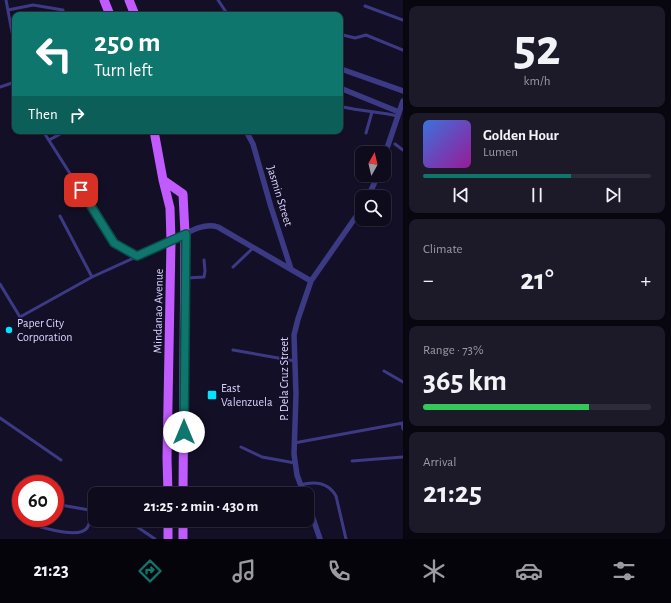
<!DOCTYPE html>
<html lang="en">
<head>
<meta charset="utf-8">
<style>
	body { margin:0; font-family:"Alegreya Sans",sans-serif; background:#1c1929; color:#f1f3f6; height:100vh; display:flex; flex-direction:column; font-size:15px; white-space:nowrap }
	* { box-sizing:border-box; margin:0 }
	p { font-size:13px; color:#9b9ba3 }
	.icon { flex:none; width:22px; height:22px; fill:none; stroke:currentColor; stroke-width:2; stroke-linecap:round; stroke-linejoin:round }
	.map { position:relative; flex:1; overflow:hidden }
	.drawer { display:flex; flex-direction:column; gap:6px; padding:6px; background:#08060f; width:268px }
	.drawer>* { flex:none }
	.banner { position:absolute; left:12px; top:12px; width:331px; height:122px; border-radius:8px; box-shadow:0 1px 3px #0004,0 0 0 1px #2e2b3b; background:#0f766e; color:#fff; overflow:hidden }
	.needle { width:26px; rotate:8deg }
	.tools { position:absolute; left:355px; top:146px; display:grid; gap:8px }
	.tools a { display:grid; place-items:center; width:36px; height:36px; border-radius:8px; background:#0e0b1c; box-shadow:0 1px 3px #0004,0 0 0 1px #2e2b3b; font-size:20px }
	.speed { position:absolute; left:12px; top:475px; display:flex; gap:8px; font-size:20px; font-weight:700; text-align:center }
	.speed>* { display:grid; place-content:center; width:52px; height:52px; border-radius:50%; background:#0e0b1c; box-shadow:0 1px 3px #0004,0 0 0 1px #2e2b3b; line-height:1 }
	.speed .limit { border:6px solid #d22; background:#fff; color:#111 }
	.pin { position:absolute; display:grid; place-items:center; width:34px; height:34px; color:#fff; margin:-17px; border-radius:8px; box-shadow:0 2px 6px #0006 }
	.me { position:absolute; width:44px; margin:-22px; rotate:0deg; stroke-linejoin:round; filter:drop-shadow(0 0 3px #0008) }
	.turn { display:flex; align-items:center; gap:14px; height:84px; padding:0 16px; font-size:18px }
	.turn .icon { width:52px; height:52px; stroke-width:2.5 }
	.turn b { display:block; font-size:28px; line-height:34px }
	.then { display:flex; align-items:center; height:38px; padding:0 16px; background:#0003; gap:8px; font-size:15px }
	.big { font-size:30px; font-weight:700; line-height:1.1 }
	.drawer .card { flex:1; display:flex; flex-direction:column; justify-content:center; gap:6px; min-width:0; padding:0 14px; border-radius:8px; background:#1c1929 }
	.drawer .dial { align-items:center; gap:0 }
	.dial b { font-size:52px; line-height:1 }
	.song { display:flex; align-items:center; gap:12px }
	.cover { width:48px; height:48px; border-radius:6px; background:linear-gradient(135deg,hsl(220 70% 55%),hsl(300 70% 35%)) }
	.played { height:4px; border-radius:2px; background:linear-gradient(90deg,#0f766e 65%,#2e2b3b 65%) }
	.keys { display:flex; justify-content:space-around; direction:ltr }
	.heat { display:flex; justify-content:space-between; align-items:center; font-size:22px; direction:ltr }
	.charge { height:6px; border-radius:3px; background:linear-gradient(90deg,#34c759 73%,#2e2b3b 0) }
	.trip { position:absolute; left:88px; top:487px; width:226px; height:40px; border-radius:8px; background:#0e0b1c; box-shadow:0 1px 3px #0004,0 0 0 1px #2e2b3b; font-weight:700; line-height:40px; text-align:center }
	.dock { display:flex; height:64px; justify-content:space-around; align-items:center; background:#06040b; color:#9b9ba3 }
	.dock .icon { width:28px; height:28px }
	.dock .selected { color:#0f766e }
	.dock b { font-size:18px; color:#f1f3f6 }
	main { display:flex; flex:1; min-height:0 }
	.map>svg:first-child { display:block }
</style>
</head>
<body>
<main>
<div class="map">
<svg width="403" height="539" viewBox="0 0 403 539">
	<rect width="100%" height="100%" fill="#130f26"/>
	<g fill="none" stroke-linecap="round" stroke-linejoin="round">
		<path stroke="#3d3a85" stroke-width="3" d="M 6,0 L 15,48
			M 218,0 L 228,15
			M 365,6 L 403,20
			M 8,10 L 33,5 L 63,10
			M 343,35 L 355,38 L 366,35 L 403,50
			M 0,87 L 15,82
			M 343,107 C 361,111 379,112 398,116
			M 43,131 L 114,243 L 137,256
			M 366,133 L 372,112
			M 49,140 L 66,131
			M 395,144 L 403,150
			M 60,216 L 92,277
			M 233,267 L 253,248
			M 187,278 L 204,277 L 205,271 L 204,260
			M 0,284 L 20,317 L 92,277 L 169,242
			M 233,350 L 295,361
			M 384,371 L 403,382
			M 0,418 L 61,460
			M 402,423 L 403,429
			M 294,443 L 403,423
			M 241,447 L 262,457 L 295,463
			M 352,461 L 403,457
			M 300,485 C 315,481 328,482 336,496 L 346,539
			M 55,504 L 95,511
			M 28,518 L 29,523 L 33,525 C 45,528 79,539 87,528 C 90,524 91,516 92,510
			M 127,520 L 155,539"/>
		<path stroke="#3d3a85" stroke-width="5.5" d="M 344,70 L 403,91
			M 340,88 L 399,112
			M 246,131 L 253,144 L 271,207 L 291,269
			M 384,157 L 403,101
			M 368,197 L 378,175
			M 171,241 C 186,234 202,222 218,227 L 311,281
			M 304,494 L 297,475 L 294,454 L 296,394 L 294,335 L 298,319 L 311,281 L 362,208
			M 307,501 L 320,539"/>
		<path stroke="#c25bff" stroke-width="9" d="M 104,0 L 110,15
			M 129,0 L 135,15
			M 154,131 L 163,180 L 170,208 L 171,241 L 167,458 L 168,494
			M 163,180 L 183,194 L 185,234 L 183,494
			M 168,520 L 168,539
			M 183,520 L 183,539"/>
	</g>
	<g fill="none" stroke-linecap="round" stroke-linejoin="round">
		<defs>
			<path id="route" d="M 81,190 L 114,243 L 137,256 L 186,234 L 184,432"/>
		</defs>
		<use href="#route" stroke="#0a4d48" stroke-width="10"/>
		<use href="#route" stroke="#0f766e" stroke-width="7"/>
	</g>
	<g fill="#00e5ff" stroke="#130f26" stroke-width="1.5">
		<circle cx="9" cy="330" r="4"/>
		<rect x="207" y="390" width="10" height="10" rx="2"/>
	</g>
	<g text-anchor="middle" dominant-baseline="central" stroke-width="3" stroke-linejoin="round" paint-order="stroke">
		<g font-size="12" fill="#d9d4ff" stroke="#130f26">
			<text transform="translate(280 196) rotate(73)">Jasmin Street</text>
			<text transform="translate(158 311) rotate(-89)">Mindanao Avenue</text>
			<text transform="translate(284 379) rotate(-90)">P. Dela Cruz Street</text>
		</g>
		<g font-size="12" fill="#d9d4ff" stroke="#130f26" text-anchor="start">
			<text x="17" y="323">Paper City<tspan x="17" dy="14">Corporation</tspan></text>
			<text x="221" y="388">East<tspan x="221" dy="14">Valenzuela</tspan></text>
		</g>
	</g>
</svg>
<div class="tools">
<a><svg class="needle" viewBox="-14 -14 28 28"><path d="M0-13l5 13h-10z" fill="#e53935"/><path d="M0 13l5-13h-10z" fill="#9b9ba3"/></svg></a>
<a><svg class="icon" aria-label="search" viewBox="0 0 24 24"><circle cx="10" cy="10" r="6"/><path d="M15 15l6 6"/></svg></a>
</div>
<div class="speed"><div class="limit">60</div></div>
<div class="pin" style="left:81px;top:190px;background:#d93025"><svg class="icon" aria-label="arrive" viewBox="0 0 24 24"><path d="M6 21V4h12l-3 4 3 4H6"/></svg></div>
<svg class="me" style="left:184px;top:432px" viewBox="-20 -20 40 40"><circle r="19" fill="#fff"/><path d="M0-13L10 11 0 6-10 11z" fill="#0f766e"/></svg>
<div class="trip">21:25 · 2 min · 430 m</div>
<div class="banner">
<div class="turn"><svg class="icon" aria-label="left" viewBox="0 0 24 24"><path d="M17 20v-9H6M10 6l-5 5 5 5"/></svg><div><b>250 m</b>Turn left</div></div>
<div class="then">Then<svg class="icon" aria-label="right" viewBox="0 0 24 24"><path d="M7 20v-9h11M14 6l5 5-5 5"/></svg></div>
</div>
</div>
<section class="drawer">
<div class="card dial"><b>52</b><p>km/h</p></div>
<div class="card">
<div class="song"><i class="cover"></i><div><b>Golden Hour</b><p>Lumen</p></div></div>
<div class="played"></div>
<div class="keys"><svg class="icon" aria-label="previous" viewBox="0 0 24 24"><path d="M18 5L8 12l10 7zM5 5v14"/></svg><svg class="icon" aria-label="pause" viewBox="0 0 24 24"><path d="M8 5v14M16 5v14"/></svg><svg class="icon" aria-label="next" viewBox="0 0 24 24"><path d="M6 5l10 7-10 7zM19 5v14"/></svg></div>
</div>
<div class="card"><p>Climate</p>
<div class="heat"><a>−</a><b class="big">21°</b><a>+</a></div>
</div>
<div class="card"><p>Range · 73%</p><b class="big">365 km</b><div class="charge"></div></div>
<div class="card"><p>Arrival</p><b class="big">21:25</b></div>
</section>
</main>
<nav class="dock">
<b>21:23</b>
<svg class="icon selected" aria-label="directions" viewBox="0 0 24 24"><path d="M12 3l9 9-9 9-9-9zM9 14v-3h6M13 9l2 2-2 2"/></svg>
<svg class="icon" aria-label="music" viewBox="0 0 24 24"><path d="M9 18V5l10-2v13"/><circle cx="6" cy="18" r="3"/><circle cx="16" cy="16" r="3"/></svg>
<svg class="icon" aria-label="phone" viewBox="0 0 24 24"><path d="M5 4h4l2 5-3 2q2 4 5 5l2-3 5 2v4C11 20 4 13 5 4z"/></svg>
<svg class="icon" aria-label="climate" viewBox="0 0 24 24"><path d="M12 3v18M4 7l16 10M4 17L20 7"/></svg>
<svg class="icon" aria-label="car" viewBox="0 0 24 24"><path d="M5 17H2v-5l4-1 3-4h7l3 4 3 1v5h-3M9 17h6M6 11h13"/><circle cx="7" cy="17" r="2"/><circle cx="17" cy="17" r="2"/></svg>
<svg class="icon" aria-label="filters" viewBox="0 0 24 24"><path d="M4 7h16M4 17h16"/><circle cx="9" cy="7" r="2"/><circle cx="15" cy="17" r="2"/></svg>
</nav>
</body>
</html>
